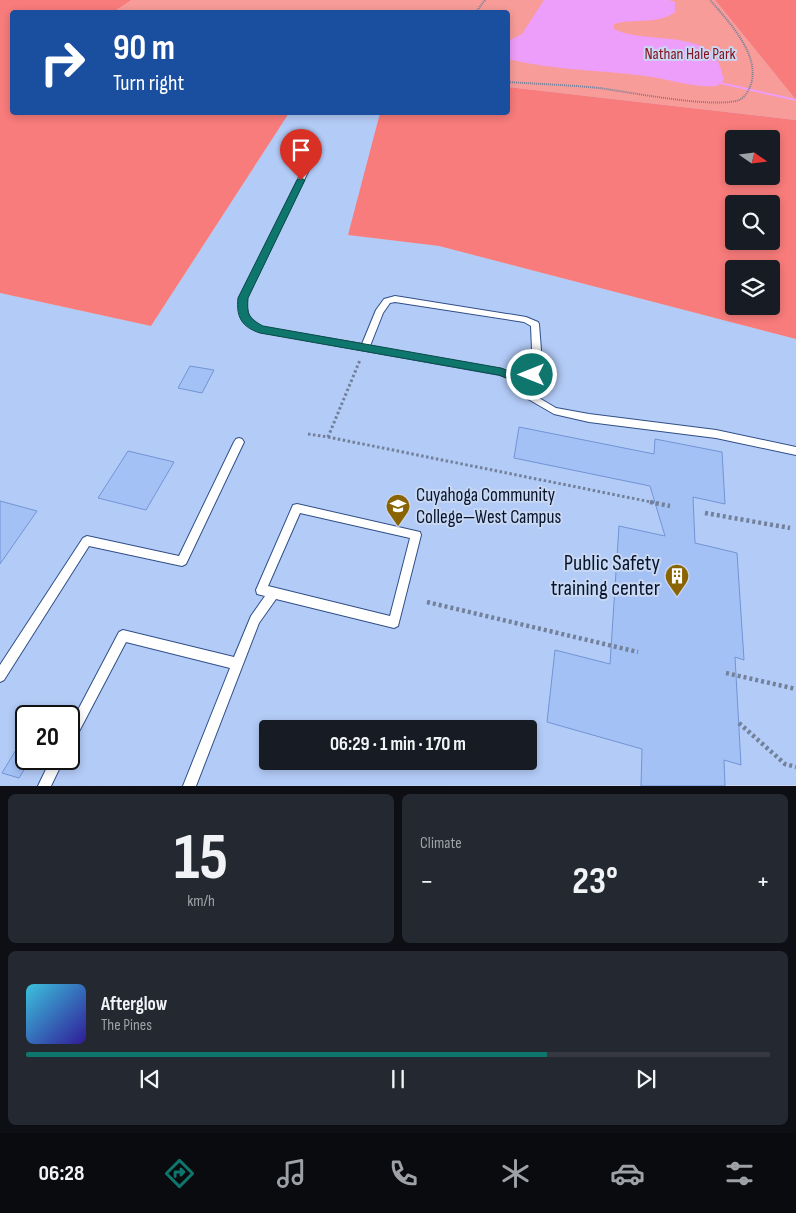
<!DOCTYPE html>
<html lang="en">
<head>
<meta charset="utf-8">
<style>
	body { margin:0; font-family:"Sofia Sans Condensed",sans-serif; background:#242831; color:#f1f3f6; height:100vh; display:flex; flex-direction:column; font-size:19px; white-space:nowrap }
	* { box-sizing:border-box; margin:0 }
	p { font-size:16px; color:#9ea1a6 }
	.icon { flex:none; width:28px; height:28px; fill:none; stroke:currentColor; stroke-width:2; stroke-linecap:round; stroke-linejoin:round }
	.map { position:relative; height:786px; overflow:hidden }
	.side { display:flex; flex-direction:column; gap:8px; padding:8px; background:#0d0f14; flex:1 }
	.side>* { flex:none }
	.guide { position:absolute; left:10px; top:10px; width:500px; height:105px; border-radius:5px; box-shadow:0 2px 8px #0003; background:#1a4fa0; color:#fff; overflow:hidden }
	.needle { width:32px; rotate:104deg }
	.buttons { position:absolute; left:725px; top:130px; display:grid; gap:10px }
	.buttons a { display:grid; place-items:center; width:55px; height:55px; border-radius:5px; background:#171b24; box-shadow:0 2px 8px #0003; font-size:25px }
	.speed { position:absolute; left:15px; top:705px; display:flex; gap:10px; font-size:25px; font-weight:700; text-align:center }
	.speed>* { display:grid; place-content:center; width:65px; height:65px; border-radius:50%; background:#171b24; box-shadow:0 2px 8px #0003; line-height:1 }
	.speed .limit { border:2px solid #111; border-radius:8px; background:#fff; color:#111 }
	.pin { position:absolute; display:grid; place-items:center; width:42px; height:42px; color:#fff; margin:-51px -21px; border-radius:50% 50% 50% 0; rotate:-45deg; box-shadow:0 0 5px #0007 }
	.pin .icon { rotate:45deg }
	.me { position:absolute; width:55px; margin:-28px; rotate:270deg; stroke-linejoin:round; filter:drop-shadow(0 0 4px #0008) }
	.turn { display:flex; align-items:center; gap:18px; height:105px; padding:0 20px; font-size:22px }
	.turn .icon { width:65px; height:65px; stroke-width:2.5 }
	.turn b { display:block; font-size:35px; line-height:42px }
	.big { font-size:38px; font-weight:700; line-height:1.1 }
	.side .tile { flex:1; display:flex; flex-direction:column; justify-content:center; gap:8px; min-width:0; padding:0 18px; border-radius:8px; background:#242831 }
	.side .dial { align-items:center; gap:0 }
	.dial b { font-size:65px; line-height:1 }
	.song { display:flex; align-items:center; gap:15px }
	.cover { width:60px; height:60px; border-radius:8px; background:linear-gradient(135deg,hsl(190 70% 55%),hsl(250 70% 35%)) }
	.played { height:5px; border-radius:2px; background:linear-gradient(90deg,#0f766e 70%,#363941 70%) }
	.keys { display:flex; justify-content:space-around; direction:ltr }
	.heat { display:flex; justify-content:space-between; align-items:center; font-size:28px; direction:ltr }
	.side .tiles { flex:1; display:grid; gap:8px; grid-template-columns:1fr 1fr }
	.tile:last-child { grid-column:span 2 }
	.trip { position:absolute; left:259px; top:720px; width:278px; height:50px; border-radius:5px; background:#171b24; box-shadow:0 2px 8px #0003; font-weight:700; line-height:50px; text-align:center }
	.dock { display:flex; height:80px; justify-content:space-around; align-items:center; background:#090b0e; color:#9ea1a6 }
	.dock .icon { width:35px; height:35px }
	.dock .current { color:#0f766e }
	.dock b { font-size:22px; color:#f1f3f6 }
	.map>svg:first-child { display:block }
</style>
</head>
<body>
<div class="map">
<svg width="796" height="786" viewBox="0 0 796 786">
	<rect width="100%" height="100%" fill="#c8d7f2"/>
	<path fill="#b3cbf7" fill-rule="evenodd" d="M 289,113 L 380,113 L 349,235 L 439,246 L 796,339 L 796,785 L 0,786 L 0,293 L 151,326 ZM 26,716 L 69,716 L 69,759 L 26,759 ZM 268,729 L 528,729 L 528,761 L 268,761 Z"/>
	<path fill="#f89c99" d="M 0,0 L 715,0 L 796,100 L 796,120 L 508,87 L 508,12 L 12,12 Z"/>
	<path fill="#f87c7b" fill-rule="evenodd" d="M 0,0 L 131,0 L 113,12 L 12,12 L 12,112 L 289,113 L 151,326 L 0,293 Z
		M 715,0 L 796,0 L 796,100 Z
		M 508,87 L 796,120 L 796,339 L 439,246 L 348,235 L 380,113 L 508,112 ZM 734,139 L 771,139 L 771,176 L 734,176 ZM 734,204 L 771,204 L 771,241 L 734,241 ZM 734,269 L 771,269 L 771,306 L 734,306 Z"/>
	<path fill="#ed9dfa" d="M 544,0 L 669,0 L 675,2 L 675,12 C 658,25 634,18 614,24 L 614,29 C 640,43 697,31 716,58 C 720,64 722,73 724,80 L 717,86 C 692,88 670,79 645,76 C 599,70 553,70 508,59 L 508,41 L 522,34 Z"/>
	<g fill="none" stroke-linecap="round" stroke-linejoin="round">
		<path fill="#ed9dfa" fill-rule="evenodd" d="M 720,82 L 796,99 L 796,101 L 720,84 Z"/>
	</g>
	<path fill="#a4c1f6" stroke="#7294d4" d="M 190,366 L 214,370 L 202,393 L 178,388 Z
		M 519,427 L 654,454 L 655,439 L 722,452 L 725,504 L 693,497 L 695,543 L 737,553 L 744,660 L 735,657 L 741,765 L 724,760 L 725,786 L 641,786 L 642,749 L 547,722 L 555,650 L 610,664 L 619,526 L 665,536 L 650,486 L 514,458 Z
		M 128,451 L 174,462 L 146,510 L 98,498 Z
		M 0,501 L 37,511 L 0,564 Z
		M 26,733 L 26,759 L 31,759 L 19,778 L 2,773 Z"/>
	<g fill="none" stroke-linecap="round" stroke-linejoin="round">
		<defs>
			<path id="lane" d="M 317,145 L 320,147 L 247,298 C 246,314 248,318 262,327 L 362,344 L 376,310 L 384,299 L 395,296 L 526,317 L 538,322 L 539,324 L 541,350 L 536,375 L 535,377 L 525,380 L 534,395 L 556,408 L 589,414 L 716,430 L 796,447 L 796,455 L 716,438 L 589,422 L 554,414 L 528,399 L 517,381 L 500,375 L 260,332 C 244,326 238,315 239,298 L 314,147 ZM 395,302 L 524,322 L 531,326 L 532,350 L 528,373 L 520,376 L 501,369 L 370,346 L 383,313 L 390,303 Z
				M 239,438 L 242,439 L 244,442 L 186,564 L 182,566 L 89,546 L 4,680 L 0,682 L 0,665 L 83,538 L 87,536 L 179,556 L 234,442 L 236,439 Z
				M 297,504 L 420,532 L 421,535 L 398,626 L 394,628 L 276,599 L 259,623 L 196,786 L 183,786 L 230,668 L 126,642 L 73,743 L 69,745 L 69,727 L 119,632 L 123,630 L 234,657 L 251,616 L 265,596 L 257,594 L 256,590 L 293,505 ZM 300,513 L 410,538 L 390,616 L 268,586 Z
				M 51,759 L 64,759 L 51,786 L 38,786 Z"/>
		</defs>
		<use href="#lane" stroke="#304f88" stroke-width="2"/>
		<path stroke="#73809a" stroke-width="2" stroke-dasharray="1 1" stroke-linecap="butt" d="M 476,12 L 485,0
			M 508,82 C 538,84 569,85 599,88 C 629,92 715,109 739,100 C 744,98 747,93 749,89 C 764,58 729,22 710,0"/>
		<path stroke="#73809a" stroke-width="3" stroke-dasharray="2.5 2.5" stroke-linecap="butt" d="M 308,434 L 328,437 L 360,360
			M 328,437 L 656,503"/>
		<path stroke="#73809a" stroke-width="4.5" stroke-dasharray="3 3" stroke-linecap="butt" d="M 650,502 L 670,506
			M 705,513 L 790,528
			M 427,602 L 638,652
			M 726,673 L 796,689
			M 739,723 L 785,764 L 796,767"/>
		<use href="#lane" fill="#fff" fill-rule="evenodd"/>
	</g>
	<path fill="#0f766e" stroke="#0a4d48" d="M 301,178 L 305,180 L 248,298 C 247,315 248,318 263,326 L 501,368 L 520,375 L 532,371 L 537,375 L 536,378 L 520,384 L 499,375 L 260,333 C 241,327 236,316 238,298 L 297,180 Z"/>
	<defs>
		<symbol id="university-pin" viewBox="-11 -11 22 30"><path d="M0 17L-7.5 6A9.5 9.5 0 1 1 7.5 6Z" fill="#8a6403" stroke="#c8d7f2"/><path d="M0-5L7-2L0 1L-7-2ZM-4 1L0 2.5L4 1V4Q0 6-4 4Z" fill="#fff"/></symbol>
		<symbol id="building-pin" viewBox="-11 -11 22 30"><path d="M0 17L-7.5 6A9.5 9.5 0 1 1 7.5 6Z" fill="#8a6403" stroke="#c8d7f2"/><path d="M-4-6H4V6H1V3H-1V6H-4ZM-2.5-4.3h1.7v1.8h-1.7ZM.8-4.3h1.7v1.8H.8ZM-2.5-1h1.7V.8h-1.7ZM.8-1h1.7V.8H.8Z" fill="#fff"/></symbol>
	</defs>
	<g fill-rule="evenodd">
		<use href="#university-pin" x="384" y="492" width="28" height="38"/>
		<use href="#building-pin" x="663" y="562" width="28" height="38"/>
	</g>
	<g text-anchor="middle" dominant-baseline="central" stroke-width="4" stroke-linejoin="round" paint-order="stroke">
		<g font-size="16" fill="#851320" stroke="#c8d7f2">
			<text x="690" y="54">Nathan Hale Park</text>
		</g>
		<g font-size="19" fill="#07132b" stroke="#c8d7f2" text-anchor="start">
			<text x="416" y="495">Cuyahoga Community<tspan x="416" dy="22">College—West Campus</tspan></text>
		</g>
		<g font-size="22" fill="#07132b" stroke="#c8d7f2" text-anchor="end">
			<text x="660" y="563">Public Safety<tspan x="660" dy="25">training center</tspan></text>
		</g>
	</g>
</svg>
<div class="buttons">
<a><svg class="needle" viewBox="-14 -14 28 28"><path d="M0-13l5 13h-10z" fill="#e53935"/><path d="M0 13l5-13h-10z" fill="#9ea1a6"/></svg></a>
<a><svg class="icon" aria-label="search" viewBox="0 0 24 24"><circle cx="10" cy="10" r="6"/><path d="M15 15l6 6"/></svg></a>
<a><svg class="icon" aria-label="layers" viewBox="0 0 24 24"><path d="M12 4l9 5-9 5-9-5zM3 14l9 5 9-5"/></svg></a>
</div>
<div class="speed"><div class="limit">20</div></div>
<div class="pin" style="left:301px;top:180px;background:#d93025"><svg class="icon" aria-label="arrive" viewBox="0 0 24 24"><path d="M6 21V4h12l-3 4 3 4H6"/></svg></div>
<svg class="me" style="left:532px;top:375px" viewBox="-20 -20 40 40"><circle r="17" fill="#0f766e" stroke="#fff" stroke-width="3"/><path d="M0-11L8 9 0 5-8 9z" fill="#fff"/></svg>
<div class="trip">06:29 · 1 min · 170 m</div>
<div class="guide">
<div class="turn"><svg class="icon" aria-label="right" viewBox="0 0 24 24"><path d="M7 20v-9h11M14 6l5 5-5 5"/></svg><div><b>90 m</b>Turn right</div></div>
</div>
</div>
<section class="side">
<div class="tiles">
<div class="tile dial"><b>15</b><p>km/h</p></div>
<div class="tile"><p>Climate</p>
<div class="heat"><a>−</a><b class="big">23°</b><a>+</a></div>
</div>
<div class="tile">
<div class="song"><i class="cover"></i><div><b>Afterglow</b><p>The Pines</p></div></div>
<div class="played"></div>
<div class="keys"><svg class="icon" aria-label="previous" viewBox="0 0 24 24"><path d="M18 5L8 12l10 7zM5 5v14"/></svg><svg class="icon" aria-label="pause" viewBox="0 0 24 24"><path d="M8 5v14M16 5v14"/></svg><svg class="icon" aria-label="next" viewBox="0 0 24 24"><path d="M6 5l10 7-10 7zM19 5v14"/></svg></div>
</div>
</div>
</section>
<nav class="dock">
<b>06:28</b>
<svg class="icon current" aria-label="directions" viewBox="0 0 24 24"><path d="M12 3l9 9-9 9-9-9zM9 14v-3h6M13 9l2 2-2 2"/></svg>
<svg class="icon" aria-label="music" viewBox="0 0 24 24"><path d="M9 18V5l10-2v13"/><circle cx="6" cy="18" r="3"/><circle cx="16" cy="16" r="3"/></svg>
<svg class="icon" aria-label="phone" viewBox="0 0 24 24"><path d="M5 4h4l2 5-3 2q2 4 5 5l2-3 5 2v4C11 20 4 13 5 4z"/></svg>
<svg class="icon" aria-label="climate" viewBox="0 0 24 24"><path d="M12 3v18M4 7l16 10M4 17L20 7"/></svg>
<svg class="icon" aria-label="car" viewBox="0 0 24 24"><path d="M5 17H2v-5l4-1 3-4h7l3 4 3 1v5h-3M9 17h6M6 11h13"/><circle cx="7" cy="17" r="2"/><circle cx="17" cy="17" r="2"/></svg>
<svg class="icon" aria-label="filters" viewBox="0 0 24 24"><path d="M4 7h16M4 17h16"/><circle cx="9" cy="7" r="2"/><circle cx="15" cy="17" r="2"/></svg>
</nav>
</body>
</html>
